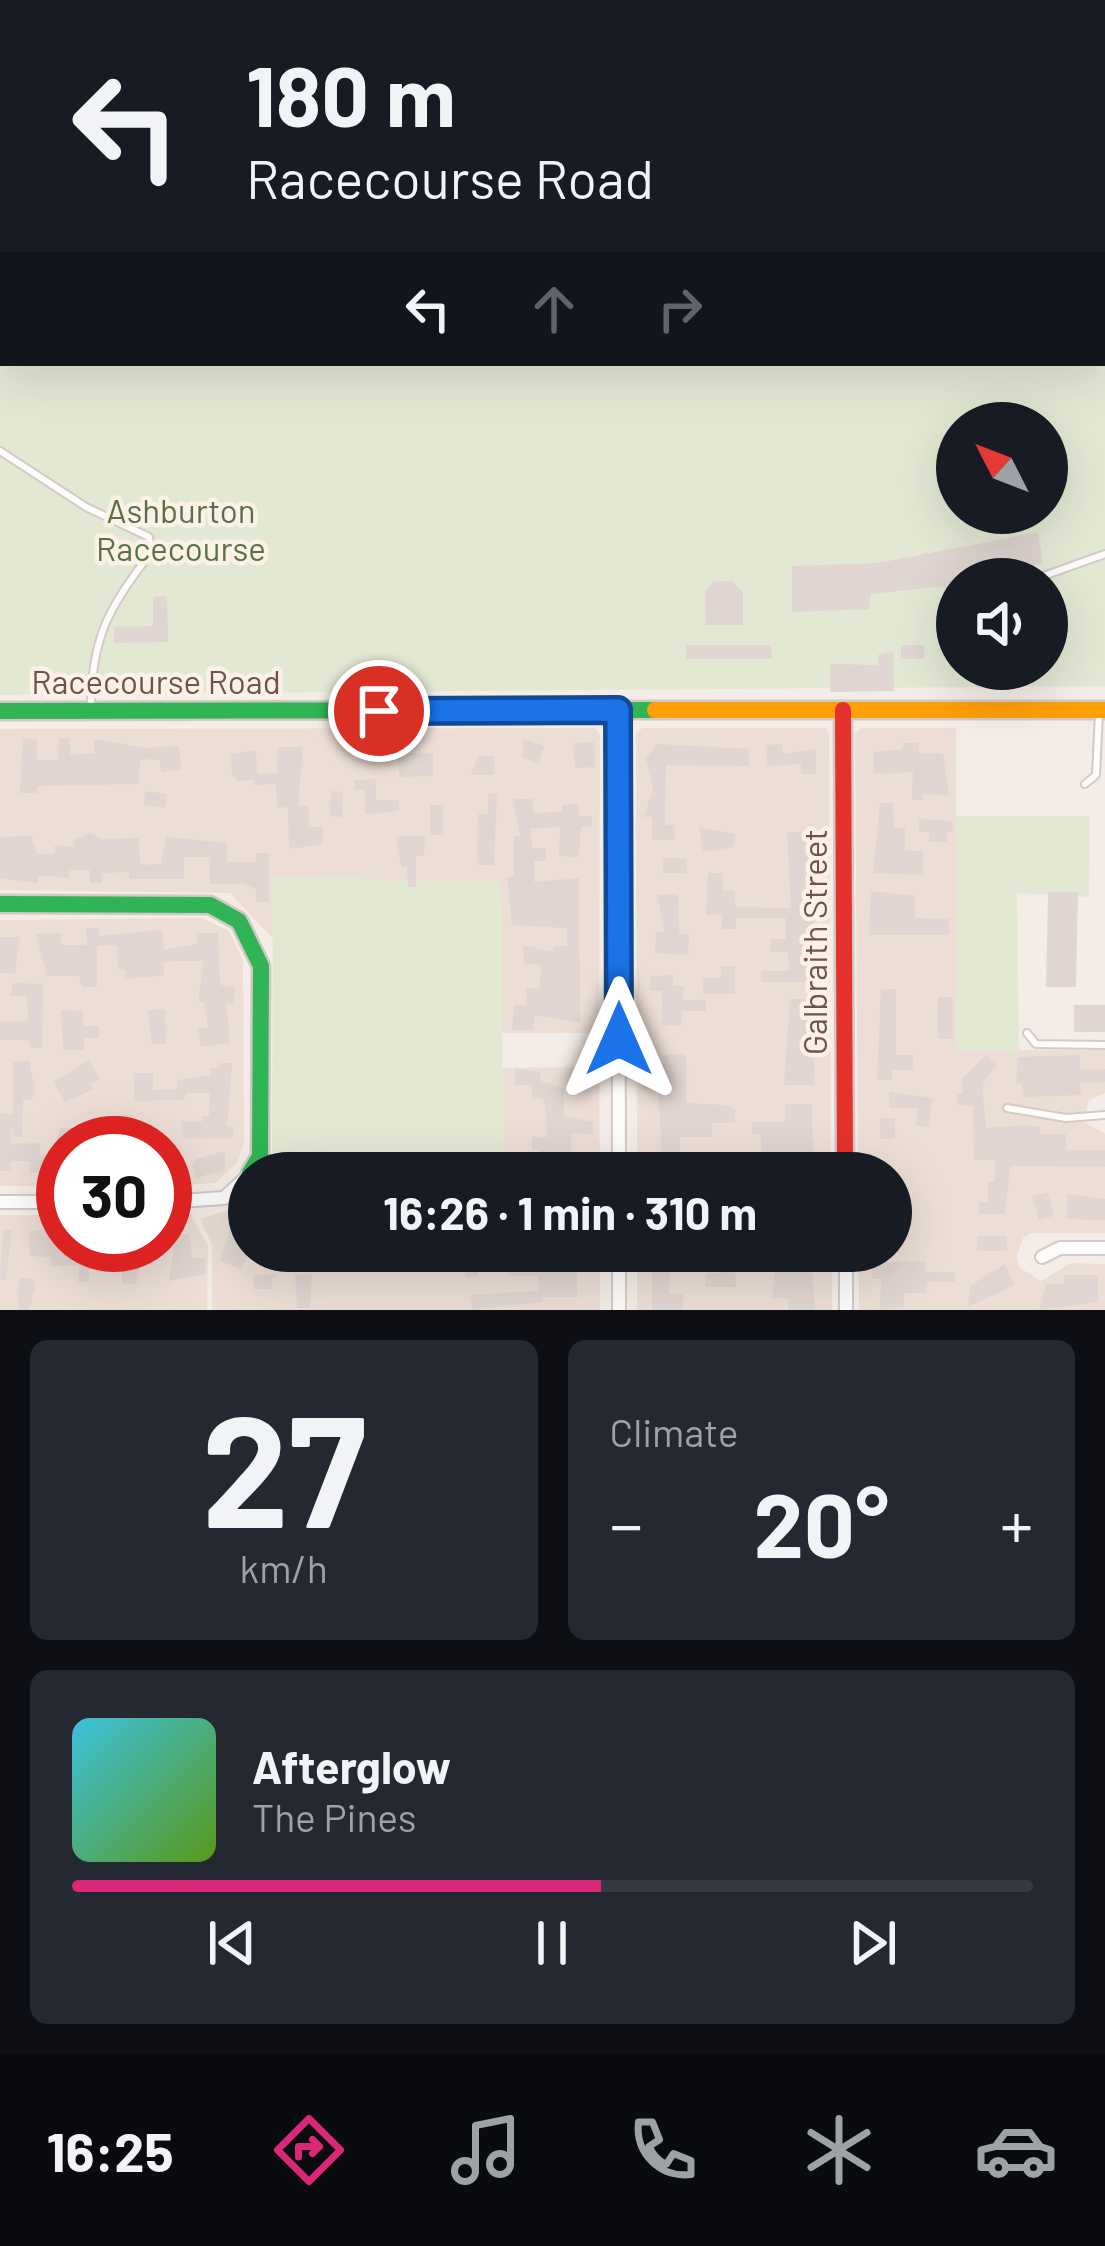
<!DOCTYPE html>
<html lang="en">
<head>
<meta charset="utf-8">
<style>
	body { margin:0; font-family:Barlow,sans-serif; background:#242831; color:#f1f3f6; height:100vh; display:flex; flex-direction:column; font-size:45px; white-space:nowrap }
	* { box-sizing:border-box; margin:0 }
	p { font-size:39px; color:#9ea1a6 }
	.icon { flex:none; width:66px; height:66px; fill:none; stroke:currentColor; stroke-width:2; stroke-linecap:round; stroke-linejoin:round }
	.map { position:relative; height:1310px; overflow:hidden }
	.details { display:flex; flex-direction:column; gap:30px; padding:30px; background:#0d0f14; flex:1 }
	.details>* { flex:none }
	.hud { position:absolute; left:0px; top:0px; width:1107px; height:366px; box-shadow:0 12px 48px #0002; background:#171b24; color:#f1f3f6; overflow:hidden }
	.needle { width:78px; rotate:312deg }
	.buttons { position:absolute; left:936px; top:402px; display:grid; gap:24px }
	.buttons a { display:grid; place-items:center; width:132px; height:132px; border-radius:50%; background:#171b24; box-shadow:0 12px 48px #0002; font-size:60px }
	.speed { position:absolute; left:36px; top:1116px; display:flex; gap:24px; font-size:60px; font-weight:700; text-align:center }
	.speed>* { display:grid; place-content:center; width:156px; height:156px; border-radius:50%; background:#171b24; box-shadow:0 12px 48px #0002; line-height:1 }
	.speed .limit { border:18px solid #d22; background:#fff; color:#111 }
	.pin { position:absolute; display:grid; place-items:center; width:102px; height:102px; color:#fff; margin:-51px; border:6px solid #fff; border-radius:50%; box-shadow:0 3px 12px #0007 }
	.me { position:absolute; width:132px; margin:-66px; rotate:0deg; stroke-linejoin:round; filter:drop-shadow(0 0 9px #0008) }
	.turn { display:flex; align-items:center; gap:42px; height:252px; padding:0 48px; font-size:54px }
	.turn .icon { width:156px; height:156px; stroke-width:2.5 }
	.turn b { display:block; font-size:84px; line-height:102px }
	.lanes { display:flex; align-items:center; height:114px; padding:0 48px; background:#0003; justify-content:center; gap:60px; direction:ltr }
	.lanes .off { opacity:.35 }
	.big { font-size:90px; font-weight:700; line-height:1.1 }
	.details .tile { flex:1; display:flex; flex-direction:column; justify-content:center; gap:18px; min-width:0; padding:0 42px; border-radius:18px; background:#242831 }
	.details .dial { align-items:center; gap:0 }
	.dial b { font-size:156px; line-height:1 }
	.song { display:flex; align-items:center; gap:36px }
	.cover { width:144px; height:144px; border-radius:18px; background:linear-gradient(135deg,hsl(190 70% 55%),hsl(90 70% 35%)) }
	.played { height:12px; border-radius:6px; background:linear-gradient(90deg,#db2777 55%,#363941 55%) }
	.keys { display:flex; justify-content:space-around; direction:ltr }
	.heat { display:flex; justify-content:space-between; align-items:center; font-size:66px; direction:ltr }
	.details .tiles { flex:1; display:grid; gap:30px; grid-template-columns:1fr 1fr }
	.tile:last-child { grid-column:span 2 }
	.trip { position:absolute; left:228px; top:1152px; width:684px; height:120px; border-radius:60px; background:#171b24; box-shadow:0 12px 48px #0002; font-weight:700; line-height:120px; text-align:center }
	.dock { display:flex; height:192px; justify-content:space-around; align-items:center; background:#090b0e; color:#9ea1a6 }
	.dock .icon { width:84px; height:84px }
	.dock .on { color:#db2777 }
	.dock b { font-size:54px; color:#f1f3f6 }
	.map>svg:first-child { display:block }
</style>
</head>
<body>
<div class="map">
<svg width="1105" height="1310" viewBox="0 0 1105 1310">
	<rect width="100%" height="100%" fill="#f4ede7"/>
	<path fill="#ecded5" d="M 595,728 L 600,735 L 599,1033 L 502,1033 L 501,882 L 273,877 L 276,942 L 230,893 L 0,890 L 0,729 Z
		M 642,728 L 825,728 L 829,733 L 831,1173 L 637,1173 L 636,734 Z
		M 861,728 L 956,728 L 956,1050 L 1105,1050 L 1105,1093 L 1089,1100 L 1084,1122 L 1105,1134 L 1105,1233 L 1032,1233 L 1023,1238 L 1017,1256 L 1019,1267 L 1041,1281 L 1071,1263 L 1105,1264 L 1105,1310 L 859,1310 L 859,1251 L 891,1251 L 891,1173 L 858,1173 L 855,733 Z
		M 202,918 L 229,931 L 243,960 L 244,1142 L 237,1163 L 215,1183 L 165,1186 L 165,1143 L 63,1143 L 63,1186 L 0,1186 L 0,920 Z
		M 599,1067 L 600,1173 L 503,1173 L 503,1068 Z
		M 249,1194 L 249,1251 L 600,1251 L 600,1310 L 212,1310 L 212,1245 L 200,1219 L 228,1210 Z
		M 165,1214 L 191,1214 L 208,1246 L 207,1310 L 0,1310 L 0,1215 L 63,1215 L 63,1245 L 165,1245 Z
		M 637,1251 L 832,1251 L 832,1310 L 637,1310 Z"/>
	<path fill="#e3e8d3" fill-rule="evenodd" d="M 0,0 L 1105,0 L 1105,686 L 0,695 ZM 3,3 L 1104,3 L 1104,363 L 3,363 ZM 957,423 L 1047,423 L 1047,513 L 957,513 ZM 957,579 L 1047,579 L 1047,669 L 957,669 Z
		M 956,816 L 1090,816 L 1089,897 L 1017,893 L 1019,1051 L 956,1050 Z
		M 273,877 L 501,881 L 503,1173 L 272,1173 Z"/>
	<path fill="#e0d5d0" d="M 1038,532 L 1043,563 L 987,579 L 957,579 L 957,593 L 950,595 L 944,586 L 871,594 L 869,609 L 792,612 L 792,566 L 878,563 Z
		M 714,581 L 732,581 L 743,592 L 743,625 L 706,625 L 705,592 Z
		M 167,596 L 168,642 L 114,643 L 114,627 L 153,626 L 153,597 Z
		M 686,645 L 771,645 L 772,659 L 686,659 Z
		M 901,645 L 924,645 L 924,659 L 901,659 Z
		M 893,652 L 894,691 L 830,692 L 830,664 L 878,665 L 878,655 Z
		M 23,738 L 37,740 L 37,760 L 58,760 L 59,738 L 70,738 L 70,755 L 94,753 L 94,739 L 144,748 L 179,746 L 181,770 L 161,772 L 160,760 L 140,759 L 139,784 L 37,786 L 37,793 L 20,793 Z
		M 523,739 L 544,746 L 539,763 L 523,758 Z
		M 594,742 L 595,767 L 575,768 L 573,743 Z
		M 904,743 L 919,743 L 919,753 L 943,754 L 949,796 L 923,794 L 923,800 L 912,800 L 913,772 L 874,774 L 874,752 L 902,749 Z
		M 656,744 L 749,749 L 749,766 L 666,765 L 665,825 L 675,825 L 675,840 L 652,840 L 652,817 L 644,817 L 653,789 L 646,759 Z
		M 782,744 L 783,754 L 816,749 L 816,774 L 801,774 L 801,764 L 767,766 L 766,745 Z
		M 278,747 L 303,747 L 298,806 L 309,806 L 309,827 L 323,827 L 323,844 L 289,849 L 288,807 L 277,808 L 276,784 L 255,785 L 254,780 L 237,781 L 232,774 L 231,754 L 256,750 L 257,774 L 277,773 Z
		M 433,753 L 433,776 L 399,777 L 398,754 Z
		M 478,756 L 495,756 L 494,775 L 471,775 Z
		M 376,779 L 376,800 L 399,800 L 399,811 L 365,814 L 365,790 L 354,790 L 354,780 Z
		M 145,791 L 167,794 L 165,808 L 144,805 Z
		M 331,791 L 343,792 L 342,817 L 330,816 Z
		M 488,793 L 497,794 L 494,865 L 479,865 L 477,855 L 478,814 L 488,814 Z
		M 513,799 L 533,799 L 533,813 L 562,812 L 562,805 L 579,804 L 579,816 L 592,816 L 592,827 L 581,826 L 579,857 L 559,856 L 560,827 L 531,828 L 532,848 L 546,848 L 546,861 L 534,861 L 534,882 L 579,878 L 580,1022 L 534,1015 L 534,1030 L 512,1030 L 514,1005 L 527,1005 L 526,989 L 540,988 L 541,965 L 524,964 L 523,945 L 553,952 L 554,946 L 567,946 L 567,928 L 512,925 L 507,877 L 514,877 L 514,836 L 520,836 Z
		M 880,803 L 893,803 L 894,828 L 905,828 L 905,851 L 923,851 L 923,875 L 873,873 Z
		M 430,805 L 443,805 L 443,835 L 430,835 Z
		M 919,819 L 953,821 L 953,832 L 947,832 L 947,842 L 929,842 L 929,832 L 919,832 Z
		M 699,827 L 735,834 L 734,847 L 703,852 Z
		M 787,832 L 813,832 L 815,982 L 761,982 L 761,971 L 789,971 L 788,952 L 770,952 L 771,939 L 786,939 L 786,918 L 736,918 L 736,929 L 722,929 L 722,914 L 706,915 L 708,873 L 723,873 L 723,891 L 735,890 L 735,907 L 791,908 Z
		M 91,833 L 100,839 L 139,838 L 140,865 L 161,864 L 166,837 L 227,843 L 227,862 L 256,862 L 256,853 L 269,853 L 269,902 L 256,902 L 256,889 L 243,884 L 210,884 L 210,857 L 184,857 L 184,879 L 129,879 L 129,872 L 102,873 L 102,883 L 90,883 L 90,870 L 70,870 L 69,878 L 38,875 L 38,883 L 0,878 L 0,837 L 31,836 L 37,854 L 54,854 L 55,845 L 74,847 L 74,839 Z
		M 401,836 L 425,836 L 424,856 L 416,856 L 416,887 L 408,887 L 407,867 L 401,867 L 396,840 Z
		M 663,858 L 686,858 L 687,873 L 663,873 Z
		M 871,891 L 915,896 L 915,918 L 949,919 L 949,935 L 869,935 Z
		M 1048,892 L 1078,892 L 1076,987 L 1046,987 Z
		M 678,894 L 679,934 L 689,934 L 688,955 L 655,953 L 656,932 L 665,931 L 657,895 Z
		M 86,928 L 99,928 L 99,936 L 162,930 L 164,950 L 197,944 L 197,933 L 218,933 L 220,985 L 235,987 L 233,1004 L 226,1003 L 230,1043 L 201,1047 L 198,1028 L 208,1027 L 204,1002 L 198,1001 L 204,961 L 173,961 L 163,963 L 164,975 L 125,979 L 125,969 L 118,969 L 117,945 L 97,946 L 97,987 L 82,987 L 79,976 L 47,976 L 36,934 L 61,933 L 61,945 L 87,945 Z
		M 0,937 L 20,937 L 15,973 L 0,973 Z
		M 721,966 L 735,966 L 735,994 L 703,994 L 703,978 L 721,978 Z
		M 673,975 L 673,985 L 684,986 L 683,1000 L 706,1000 L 706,1011 L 682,1011 L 681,1026 L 662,1025 L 662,991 L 650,991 L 650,976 Z
		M 12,983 L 43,984 L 42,1048 L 31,1048 L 28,1040 L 0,1040 L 0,1022 L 28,1021 L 27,996 L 11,996 Z
		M 881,989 L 896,989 L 896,1055 L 913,1055 L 913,1070 L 892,1070 L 892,1080 L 877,1080 Z
		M 938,997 L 953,997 L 953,1039 L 938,1039 Z
		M 790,999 L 811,999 L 815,1085 L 784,1085 Z
		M 1074,1005 L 1105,1005 L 1105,1032 L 1074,1032 Z
		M 165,1009 L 166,1044 L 152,1044 L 148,1010 Z
		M 61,1010 L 83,1011 L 83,1026 L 99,1026 L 99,1038 L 84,1038 L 84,1050 L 63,1050 Z
		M 686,1054 L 686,1103 L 725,1105 L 735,1109 L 735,1123 L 712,1123 L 712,1137 L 680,1137 L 679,1173 L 663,1173 L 658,1089 L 643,1090 L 643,1077 L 653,1076 L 652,1063 L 664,1063 L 663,1055 Z
		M 986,1055 L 997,1065 L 982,1083 L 986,1128 L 1028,1125 L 1040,1127 L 1040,1134 L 1066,1134 L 1066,1150 L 1105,1150 L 1105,1167 L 1010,1166 L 1005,1214 L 979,1214 L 979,1202 L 988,1202 L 988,1182 L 995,1182 L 995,1160 L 974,1160 L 973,1106 L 957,1104 L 957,1094 L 963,1094 L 962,1079 Z
		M 1080,1055 L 1080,1070 L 1105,1069 L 1105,1082 L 1080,1083 L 1081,1095 L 1024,1097 L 1022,1084 L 1016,1085 L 1018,1057 Z
		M 88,1060 L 100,1078 L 91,1084 L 94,1089 L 65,1102 L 53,1082 Z
		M 29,1061 L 35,1089 L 32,1099 L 23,1100 L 22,1137 L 14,1137 L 12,1125 L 11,1144 L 40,1143 L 40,1155 L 63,1155 L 63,1171 L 30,1173 L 30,1161 L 11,1161 L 11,1171 L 0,1171 L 0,1113 L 13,1114 L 13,1062 Z
		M 220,1063 L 232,1063 L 227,1127 L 234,1127 L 233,1139 L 184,1138 L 180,1121 L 201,1122 L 202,1116 L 209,1116 L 210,1093 L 187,1093 L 183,1100 L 134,1101 L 134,1073 L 153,1073 L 153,1090 L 177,1089 L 177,1080 L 211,1075 L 211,1068 L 220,1068 Z
		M 515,1069 L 540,1072 L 541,1081 L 564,1088 L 564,1116 L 593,1122 L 593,1134 L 571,1133 L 571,1166 L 559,1166 L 559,1173 L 539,1173 L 539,1150 L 532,1150 L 532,1137 L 547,1137 L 546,1112 L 543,1099 L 532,1097 L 532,1085 L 515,1085 Z
		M 889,1092 L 933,1098 L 928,1127 L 916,1126 L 917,1108 L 889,1108 Z
		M 785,1104 L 812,1104 L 813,1173 L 785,1173 L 785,1161 L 762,1162 L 761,1134 L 752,1134 L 752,1122 L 785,1122 Z
		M 116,1115 L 133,1115 L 130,1143 L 116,1143 Z
		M 880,1118 L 895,1118 L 895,1139 L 880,1139 Z
		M 60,1128 L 72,1128 L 72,1136 L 93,1128 L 98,1143 L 55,1143 Z
		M 225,1151 L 225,1170 L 196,1178 L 192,1164 L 196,1159 Z
		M 1048,1192 L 1054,1216 L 1039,1220 L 1032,1196 Z
		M 1067,1194 L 1105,1199 L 1105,1220 L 1067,1219 Z
		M 234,1216 L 249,1222 L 249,1254 L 241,1269 L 220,1261 Z
		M 3,1229 L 12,1230 L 6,1280 L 0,1280 Z
		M 63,1230 L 63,1245 L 103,1245 L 103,1261 L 90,1261 L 89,1282 L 78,1282 L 79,1266 L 50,1266 L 50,1257 L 30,1256 L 29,1231 Z
		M 175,1234 L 189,1234 L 192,1258 L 205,1258 L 205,1274 L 169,1281 Z
		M 977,1236 L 1007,1236 L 1007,1251 L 977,1251 Z
		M 121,1245 L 145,1245 L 136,1285 L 122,1283 Z
		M 414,1251 L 442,1251 L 442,1268 L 395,1272 L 395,1265 L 414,1263 Z
		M 465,1251 L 586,1254 L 586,1270 L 577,1270 L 577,1297 L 543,1297 L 543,1302 L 472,1310 L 471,1295 L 539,1291 L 538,1276 L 509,1276 L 508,1266 L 478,1266 L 478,1276 L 465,1277 Z
		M 777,1251 L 811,1253 L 815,1310 L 788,1310 L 788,1299 L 772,1297 Z
		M 720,1259 L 735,1259 L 736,1287 L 705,1287 L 706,1273 L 719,1273 Z
		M 671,1260 L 669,1294 L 683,1294 L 682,1310 L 652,1310 L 652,1263 Z
		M 925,1261 L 926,1272 L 955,1272 L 955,1282 L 927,1282 L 926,1293 L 904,1293 L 904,1307 L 880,1310 L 881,1279 L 872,1279 L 871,1262 Z
		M 1005,1264 L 1014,1285 L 968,1307 L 970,1286 Z
		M 280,1274 L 272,1279 L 272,1289 L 254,1289 L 253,1275 Z
		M 312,1274 L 310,1308 L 297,1308 L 295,1275 Z
		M 1064,1275 L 1098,1275 L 1098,1302 L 1039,1310 L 1046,1284 L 1064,1284 Z
		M 19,1278 L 31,1278 L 36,1285 L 29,1310 L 18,1310 Z"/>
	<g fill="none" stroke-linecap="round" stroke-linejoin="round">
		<defs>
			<path id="lane" d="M 0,451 L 86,507 L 149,537 L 151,553 C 108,607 91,640 91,709
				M 1035,579 L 1105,554
				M 1085,784 L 1096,775 L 1099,713
				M 1027,1033 L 1036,1044 L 1105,1045
				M 1007,1108 L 1066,1118 L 1105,1115"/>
			<path id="street" d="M 618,711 L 619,1173
				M 0,1202 L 63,1202
				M 165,1202 L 224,1198 L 249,1175
				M 619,1251 L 619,1310
				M 846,1251 L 846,1310
				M 1042,1257 L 1060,1248 L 1105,1248"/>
			<path id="fast" d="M 0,711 L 655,710
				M 0,904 L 210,905 L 239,921 L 261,966 L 260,1156 L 250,1173"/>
			<path id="slow" d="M 655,710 L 1105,710"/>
			<path id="jam" d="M 843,710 L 845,1173"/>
		</defs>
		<use href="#lane" stroke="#d3cac6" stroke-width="10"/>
		<use href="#street" stroke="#d3cac6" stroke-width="16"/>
		<use href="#fast" stroke="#d2c9c4" stroke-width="21"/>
		<use href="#slow" stroke="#d2c9c4" stroke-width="21"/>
		<use href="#jam" stroke="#d2c9c4" stroke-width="21"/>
		<use href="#lane" stroke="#fdfcfb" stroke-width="6"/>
		<use href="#street" stroke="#fdfcfb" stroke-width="12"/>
		<use href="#fast" stroke="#30b455" stroke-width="16"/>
		<use href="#slow" stroke="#ff9f0a" stroke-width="16"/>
		<use href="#jam" stroke="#e5322d" stroke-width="16"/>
	</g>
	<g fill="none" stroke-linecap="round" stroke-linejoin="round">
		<defs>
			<path id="route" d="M 379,711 L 618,710 L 619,1039"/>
		</defs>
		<use href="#route" stroke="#114b97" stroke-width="30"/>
		<use href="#route" stroke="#1a73e8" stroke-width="21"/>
	</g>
	<g text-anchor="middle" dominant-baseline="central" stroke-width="9" stroke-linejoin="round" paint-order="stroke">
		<g font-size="33" fill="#597245" stroke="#fcf1e7">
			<text x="181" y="510">Ashburton<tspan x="181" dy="38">Racecourse</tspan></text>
		</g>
		<g font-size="33" fill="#6d534c" stroke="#fcf1e7">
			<text x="156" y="681">Racecourse Road</text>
			<text transform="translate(814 942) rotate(-90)">Galbraith Street</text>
		</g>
	</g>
</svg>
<div class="buttons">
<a><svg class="needle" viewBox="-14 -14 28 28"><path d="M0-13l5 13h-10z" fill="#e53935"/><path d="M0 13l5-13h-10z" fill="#9ea1a6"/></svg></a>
<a><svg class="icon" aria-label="sound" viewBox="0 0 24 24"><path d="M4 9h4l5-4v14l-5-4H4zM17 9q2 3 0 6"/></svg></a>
</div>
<div class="speed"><div class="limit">30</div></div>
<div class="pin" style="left:379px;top:711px;background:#d93025"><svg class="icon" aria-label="arrive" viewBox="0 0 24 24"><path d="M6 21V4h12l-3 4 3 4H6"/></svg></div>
<svg class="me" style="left:619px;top:1039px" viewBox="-20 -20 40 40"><path d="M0-17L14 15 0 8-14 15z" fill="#1a73e8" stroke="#fff" stroke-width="4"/></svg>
<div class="trip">16:26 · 1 min · 310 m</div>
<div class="hud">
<div class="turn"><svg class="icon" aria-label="left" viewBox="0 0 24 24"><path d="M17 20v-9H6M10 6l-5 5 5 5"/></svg><div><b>180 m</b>Racecourse Road</div></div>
<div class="lanes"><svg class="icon" aria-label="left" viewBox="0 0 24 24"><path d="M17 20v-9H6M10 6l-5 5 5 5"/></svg><svg class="icon off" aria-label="ahead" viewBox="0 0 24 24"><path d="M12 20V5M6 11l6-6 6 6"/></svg><svg class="icon off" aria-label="right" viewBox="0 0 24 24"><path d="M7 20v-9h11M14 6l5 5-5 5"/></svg></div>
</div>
</div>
<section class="details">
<div class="tiles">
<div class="tile dial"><b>27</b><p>km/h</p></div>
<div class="tile"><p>Climate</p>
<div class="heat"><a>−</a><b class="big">20°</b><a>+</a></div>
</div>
<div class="tile">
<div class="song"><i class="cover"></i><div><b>Afterglow</b><p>The Pines</p></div></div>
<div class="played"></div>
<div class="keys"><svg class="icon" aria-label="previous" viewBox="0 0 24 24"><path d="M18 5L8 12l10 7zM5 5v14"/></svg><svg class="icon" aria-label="pause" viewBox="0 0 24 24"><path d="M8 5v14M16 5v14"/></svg><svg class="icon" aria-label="next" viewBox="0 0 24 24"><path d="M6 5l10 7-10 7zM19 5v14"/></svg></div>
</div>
</div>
</section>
<nav class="dock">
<b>16:25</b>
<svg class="icon on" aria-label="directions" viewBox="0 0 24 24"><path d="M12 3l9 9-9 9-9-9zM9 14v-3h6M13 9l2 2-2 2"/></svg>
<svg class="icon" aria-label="music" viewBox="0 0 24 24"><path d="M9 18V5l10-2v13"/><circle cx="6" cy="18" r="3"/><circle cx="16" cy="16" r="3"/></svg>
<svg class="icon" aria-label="phone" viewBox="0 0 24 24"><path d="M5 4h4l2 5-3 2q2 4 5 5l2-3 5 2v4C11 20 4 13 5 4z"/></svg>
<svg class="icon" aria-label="climate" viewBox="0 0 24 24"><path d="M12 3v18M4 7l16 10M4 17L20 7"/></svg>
<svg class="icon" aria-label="car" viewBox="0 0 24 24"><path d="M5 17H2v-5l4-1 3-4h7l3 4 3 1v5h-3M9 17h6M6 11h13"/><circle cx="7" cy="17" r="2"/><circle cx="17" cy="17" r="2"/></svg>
</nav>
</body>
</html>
